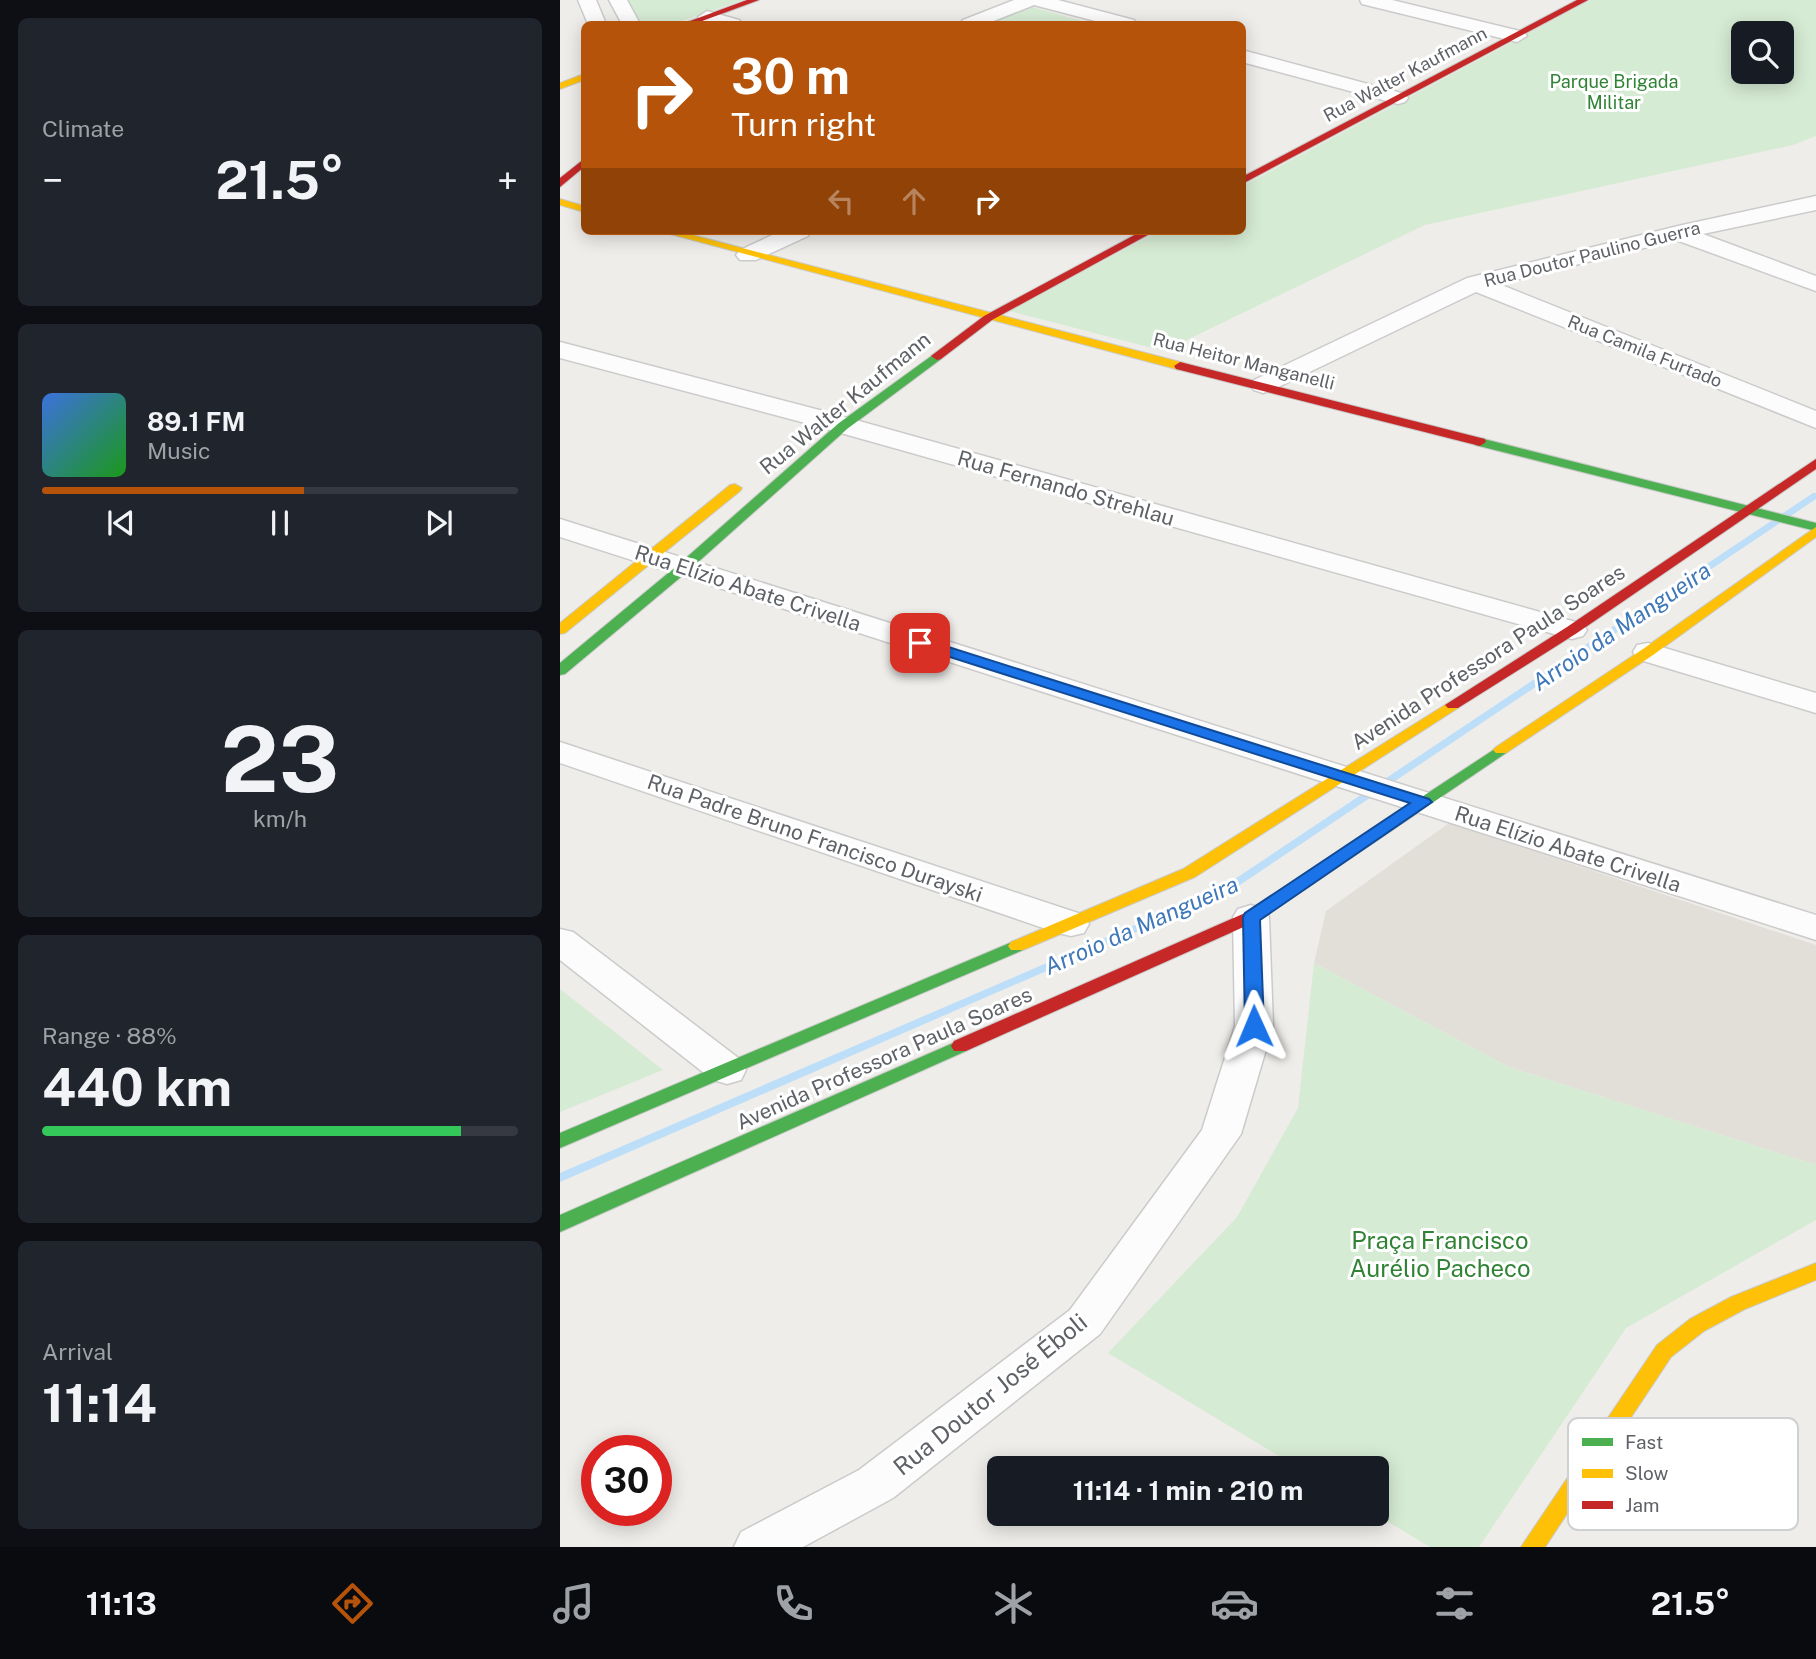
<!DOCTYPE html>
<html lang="en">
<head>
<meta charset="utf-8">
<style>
	body { margin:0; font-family:"Public Sans",sans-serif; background:#20242c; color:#f1f3f6; height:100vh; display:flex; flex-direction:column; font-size:26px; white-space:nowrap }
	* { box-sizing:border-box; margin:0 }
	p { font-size:23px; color:#9ea1a6 }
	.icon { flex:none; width:38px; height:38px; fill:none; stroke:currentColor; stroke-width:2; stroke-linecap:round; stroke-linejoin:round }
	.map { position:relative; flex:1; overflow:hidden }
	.drawer { display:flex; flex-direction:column; gap:18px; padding:18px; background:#0d0f14; width:560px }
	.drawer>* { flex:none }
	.guide { position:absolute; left:21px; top:21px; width:665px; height:214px; border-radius:10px; box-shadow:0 4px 18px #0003; background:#b45309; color:#fff; overflow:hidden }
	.controls { position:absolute; left:1171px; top:21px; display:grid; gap:14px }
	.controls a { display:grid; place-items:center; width:63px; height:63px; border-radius:10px; background:#171b24; box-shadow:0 4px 18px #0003; font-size:35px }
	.speed { position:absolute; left:21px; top:1435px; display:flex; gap:14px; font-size:35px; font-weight:700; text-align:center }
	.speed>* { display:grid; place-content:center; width:91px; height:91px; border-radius:50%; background:#171b24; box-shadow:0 4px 18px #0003; line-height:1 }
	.speed .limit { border:10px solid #d22; background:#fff; color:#111 }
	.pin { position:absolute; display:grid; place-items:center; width:60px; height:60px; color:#fff; margin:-30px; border-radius:14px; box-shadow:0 4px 10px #0006 }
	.me { position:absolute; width:77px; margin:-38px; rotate:359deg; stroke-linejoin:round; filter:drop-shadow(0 0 5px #0008) }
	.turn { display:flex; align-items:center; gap:24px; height:147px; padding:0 35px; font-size:32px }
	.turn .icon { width:91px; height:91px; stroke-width:2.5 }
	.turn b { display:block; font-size:49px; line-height:60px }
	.lanes { display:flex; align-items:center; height:66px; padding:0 35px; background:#0003; justify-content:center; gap:35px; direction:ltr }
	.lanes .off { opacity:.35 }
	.big { font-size:52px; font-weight:700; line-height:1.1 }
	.drawer .card { flex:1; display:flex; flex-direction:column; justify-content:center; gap:10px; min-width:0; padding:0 24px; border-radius:10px; background:#20242c }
	.drawer .dial { align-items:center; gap:0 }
	.dial b { font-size:91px; line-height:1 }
	.song { display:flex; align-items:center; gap:21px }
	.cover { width:84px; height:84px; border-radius:10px; background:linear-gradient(135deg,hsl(220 70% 55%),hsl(120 70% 35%)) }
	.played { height:7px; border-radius:4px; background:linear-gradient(90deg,#b45309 55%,#363941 55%) }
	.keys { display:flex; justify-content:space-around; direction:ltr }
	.heat { display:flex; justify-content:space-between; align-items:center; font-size:38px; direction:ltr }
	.charge { height:10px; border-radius:5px; background:linear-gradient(90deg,#34c759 88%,#363941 0) }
	.trip { position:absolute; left:427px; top:1456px; width:402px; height:70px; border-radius:10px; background:#171b24; box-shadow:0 4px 18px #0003; font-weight:700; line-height:70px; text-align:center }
	.dock { display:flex; height:112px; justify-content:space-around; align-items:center; background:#090b0e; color:#9ea1a6 }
	.dock .icon { width:49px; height:49px }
	.dock .selected { color:#b45309 }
	.dock b { font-size:32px; color:#f1f3f6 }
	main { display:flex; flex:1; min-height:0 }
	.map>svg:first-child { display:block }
</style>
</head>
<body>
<main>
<section class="drawer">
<div class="card"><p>Climate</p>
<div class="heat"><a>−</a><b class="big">21.5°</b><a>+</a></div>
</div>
<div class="card">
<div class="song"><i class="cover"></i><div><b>89.1 FM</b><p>Music</p></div></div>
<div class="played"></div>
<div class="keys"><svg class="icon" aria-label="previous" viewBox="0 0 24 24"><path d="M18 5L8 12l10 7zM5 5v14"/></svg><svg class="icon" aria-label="pause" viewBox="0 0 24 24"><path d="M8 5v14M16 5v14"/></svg><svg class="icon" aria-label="next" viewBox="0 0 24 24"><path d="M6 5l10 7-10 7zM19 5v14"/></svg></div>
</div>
<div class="card dial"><b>23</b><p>km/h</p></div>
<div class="card"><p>Range · 88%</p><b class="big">440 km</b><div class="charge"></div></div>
<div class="card"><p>Arrival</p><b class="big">11:14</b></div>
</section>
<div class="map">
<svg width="1256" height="1547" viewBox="0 0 1256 1547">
	<rect width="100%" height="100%" fill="#eeede9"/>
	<path fill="#e2dfd8" d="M 889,823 L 1256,945 L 1256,1165 L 949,1067 L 754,963 L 766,911 Z"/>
	<path fill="#d6ebd4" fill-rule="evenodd" d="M 64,0 L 183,0 L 113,24 L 77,24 Z
		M 1031,0 L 1256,0 L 1256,136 L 1233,145 L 865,225 L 604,351 L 449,311 L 599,231 L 682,231 L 683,186 ZM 1183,33 L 1222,33 L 1222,72 L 1183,72 Z
		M 469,6 L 532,24 L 424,24 Z
		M 754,963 L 949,1067 L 1256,1165 L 1256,1220 L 1066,1328 L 919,1547 L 870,1547 L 815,1514 L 817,1514 L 817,1468 L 739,1468 L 548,1353 L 677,1217 L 738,1108 Z
		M 0,989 L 103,1070 L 0,1112 Z"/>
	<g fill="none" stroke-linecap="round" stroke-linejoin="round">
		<path fill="#bddef8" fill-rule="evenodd" d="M 1253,493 L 1256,493 L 1256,499 L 671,891 L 0,1182 L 0,1173 L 663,887 Z"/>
		<defs>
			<path id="street" d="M 18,0 L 36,0 L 46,24 L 28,24 Z
				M 49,0 L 67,0 L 80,24 L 62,24 Z
				M 454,0 L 498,0 L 574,20 L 577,24 L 547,24 L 474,5 L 426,24 L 400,24 L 403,20 Z
				M 800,0 L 832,0 L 964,32 L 967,36 L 957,42 L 802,4 Z
				M 147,11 L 179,20 L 182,24 C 168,25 148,27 138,17 Z
				M 682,50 L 845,94 L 848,98 L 845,102 L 838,104 L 682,62 Z
				M 1256,196 L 1256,210 L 1143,234 L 1256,276 L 1256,291 L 1116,240 L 939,284 L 1256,411 L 1256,428 L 916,292 L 712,390 L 703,393 L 694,390 L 690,385 L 694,380 L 907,278 L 1118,226 Z
				M 221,231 L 251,231 L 248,236 L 196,260 L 180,260 L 176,255 L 180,250 Z
				M 0,342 L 267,412 L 1023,624 L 1027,630 L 1023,636 L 1012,639 L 1001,636 L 249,424 L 0,358 Z
				M 0,519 L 1256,915 L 1256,940 L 0,537 Z
				M 1088,643 L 1256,693 L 1256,713 L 1077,659 L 1073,652 L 1077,645 Z
				M 0,742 L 524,915 L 529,924 L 524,933 L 511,936 L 498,933 L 0,763 Z
				M 691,905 L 704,909 L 709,917 L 713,1026 L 681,1134 L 540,1334 L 333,1498 L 243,1547 L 174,1547 L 181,1532 L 299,1470 L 510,1310 L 642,1130 L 675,1026 L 673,917 L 678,909 Z
				M 0,929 L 13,932 L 181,1060 L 186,1070 L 181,1080 L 167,1084 L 153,1080 L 0,960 Z"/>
			<path id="fast" d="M 377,352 L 381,353 L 381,359 L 287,429 L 128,571 L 5,674 L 0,675 L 0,663 L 118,565 L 279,423 Z
				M 920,438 L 1256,523 L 1256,531 L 915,445 L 914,442 Z
				M 941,745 L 949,750 L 946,753 L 717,908 L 705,908 L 703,904 L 705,900 Z
				M 457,940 L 463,942 L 466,946 L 463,950 L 0,1148 L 0,1133 Z
				M 400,1040 L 406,1041 L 409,1046 L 406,1051 L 0,1232 L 0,1215 Z"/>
			<path id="slow" d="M 24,74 L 24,80 L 0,89 L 0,83 Z
				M 0,199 L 24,206 L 24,212 L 0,205 Z
				M 99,231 L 117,231 L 624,363 L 626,366 L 620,370 L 616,369 Z
				M 175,484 L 182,488 L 180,491 L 5,633 L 0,634 L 0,623 L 170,485 Z
				M 1256,527 L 1256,537 L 1093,655 L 946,753 L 936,753 L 933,750 L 936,747 L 1083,649 Z
				M 893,700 L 898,702 L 901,705 L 898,708 L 635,877 L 463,950 L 451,950 L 448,946 L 451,942 L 623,869 Z
				M 1256,1263 L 1256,1280 L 1185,1309 L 1144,1331 L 1111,1357 L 985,1547 L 961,1547 L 1097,1345 L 1130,1319 L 1171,1297 Z"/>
			<path id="jam" d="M 187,0 L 199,0 L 134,24 L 122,24 Z
				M 1017,0 L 1028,0 L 682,184 L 682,177 Z
				M 24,159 L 24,167 L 0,187 L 0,178 Z
				M 582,231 L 595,231 L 432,320 L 381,359 L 377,360 L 371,356 L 424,316 Z
				M 620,362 L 925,439 L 926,442 L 920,446 L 616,369 L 614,366 Z
				M 1256,459 L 1256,469 L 1017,633 L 898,708 L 888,708 L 885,705 L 1007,627 Z
				M 711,898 L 719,904 L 697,921 L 406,1051 L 394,1051 L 391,1046 L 394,1041 L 685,913 Z"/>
		</defs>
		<use href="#street" stroke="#cbcbcb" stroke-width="3"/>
		<use href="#fast" stroke="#c9cac9" stroke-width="2"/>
		<use href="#slow" stroke="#c9cac9" stroke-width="2"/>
		<use href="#jam" stroke="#c9cac9" stroke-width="2"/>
		<use href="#street" fill="#fcfcfc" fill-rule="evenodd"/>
		<use href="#fast" fill="#4caf50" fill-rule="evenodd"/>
		<use href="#slow" fill="#ffc107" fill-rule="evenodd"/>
		<use href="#jam" fill="#c62828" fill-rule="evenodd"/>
	</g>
	<path fill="#1a73e8" stroke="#114b97" stroke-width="2" d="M 360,638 L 869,799 L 872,802 L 700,920 L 704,1026 L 701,1031 L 688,1031 L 685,1026 L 683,917 L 685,913 L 850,803 L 355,646 L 353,643 L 355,640 Z"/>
	<g text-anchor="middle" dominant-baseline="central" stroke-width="6" stroke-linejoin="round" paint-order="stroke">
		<g font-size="18" fill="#5e6267" stroke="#fff">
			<text transform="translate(845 74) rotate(-28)">Rua Walter Kaufmann</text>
			<text transform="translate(1032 254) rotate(-14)">Rua Doutor Paulino Guerra</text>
			<text transform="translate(1085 351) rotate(22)">Rua Camila Furtado</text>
			<text transform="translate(684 361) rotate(14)">Rua Heitor Manganelli</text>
		</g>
		<g font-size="18" fill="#308335" stroke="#fff">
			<text x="1054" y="81">Parque Brigada<tspan x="1054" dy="21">Militar</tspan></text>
		</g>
		<g font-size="21" fill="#5e6267" stroke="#fff">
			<text transform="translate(285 403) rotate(-39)">Rua Walter Kaufmann</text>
			<text transform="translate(506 488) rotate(16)">Rua Fernando Strehlau</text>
			<text transform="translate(188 588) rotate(18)">Rua Elízio Abate Crivella</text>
			<text transform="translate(928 657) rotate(-33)">Avenida Professora Paula Soares</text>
			<text transform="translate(255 838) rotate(19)">Rua Padre Bruno Francisco Durayski</text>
			<text transform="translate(1008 849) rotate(18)">Rua Elízio Abate Crivella</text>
			<text transform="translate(324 1058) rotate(-24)">Avenida Professora Paula Soares</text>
		</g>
		<g font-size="23" font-style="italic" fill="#3e78b8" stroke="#fff">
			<text transform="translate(1061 626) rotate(-34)">Arroio da Mangueira</text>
			<text transform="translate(581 925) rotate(-24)">Arroio da Mangueira</text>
		</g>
		<g font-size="24" fill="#308335" stroke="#fff">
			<text x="880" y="1240">Praça Francisco<tspan x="880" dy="28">Aurélio Pacheco</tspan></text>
		</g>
		<g font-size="24" fill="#5e6267" stroke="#fff">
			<text transform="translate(430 1394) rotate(-39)">Rua Doutor José Éboli</text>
		</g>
	</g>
	<rect x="1008" y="1418" width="230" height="112" rx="10" fill="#fff" stroke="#cfd0d1" stroke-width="2"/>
	<rect x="1022" y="1438" width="31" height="8" fill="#4caf50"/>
	<rect x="1022" y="1469" width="31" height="9" fill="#ffc107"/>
	<rect x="1022" y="1501" width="31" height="8" fill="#c62828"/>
	<g font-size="19" fill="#5e6267">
		<text x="1065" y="1449">Fast</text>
		<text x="1065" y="1480">Slow</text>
		<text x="1065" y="1512">Jam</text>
	</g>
</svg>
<div class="controls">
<a><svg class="icon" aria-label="search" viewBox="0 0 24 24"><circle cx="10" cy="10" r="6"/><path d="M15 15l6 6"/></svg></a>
</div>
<div class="speed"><div class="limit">30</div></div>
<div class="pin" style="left:360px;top:643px;background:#d93025"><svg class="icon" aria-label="arrive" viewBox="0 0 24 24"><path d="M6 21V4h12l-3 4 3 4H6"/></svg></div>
<svg class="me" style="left:694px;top:1026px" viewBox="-20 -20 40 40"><path d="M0-17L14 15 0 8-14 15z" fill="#1a73e8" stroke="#fff" stroke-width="4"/></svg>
<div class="trip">11:14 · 1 min · 210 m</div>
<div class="guide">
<div class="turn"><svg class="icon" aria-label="right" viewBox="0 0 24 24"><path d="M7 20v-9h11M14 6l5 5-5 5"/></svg><div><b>30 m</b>Turn right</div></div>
<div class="lanes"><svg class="icon off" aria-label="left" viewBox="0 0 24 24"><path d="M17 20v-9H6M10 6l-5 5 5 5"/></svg><svg class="icon off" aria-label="ahead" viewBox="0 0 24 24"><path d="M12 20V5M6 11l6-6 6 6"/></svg><svg class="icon" aria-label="right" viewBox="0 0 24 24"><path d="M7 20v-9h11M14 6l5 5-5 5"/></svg></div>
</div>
</div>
</main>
<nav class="dock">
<b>11:13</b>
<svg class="icon selected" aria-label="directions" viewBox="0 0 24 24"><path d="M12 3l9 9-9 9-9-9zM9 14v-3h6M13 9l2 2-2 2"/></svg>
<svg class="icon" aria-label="music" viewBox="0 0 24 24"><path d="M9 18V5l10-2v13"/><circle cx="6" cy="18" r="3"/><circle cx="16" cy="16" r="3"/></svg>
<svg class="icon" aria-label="phone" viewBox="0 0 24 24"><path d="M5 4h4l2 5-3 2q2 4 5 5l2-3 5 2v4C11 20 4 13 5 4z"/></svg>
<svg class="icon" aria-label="climate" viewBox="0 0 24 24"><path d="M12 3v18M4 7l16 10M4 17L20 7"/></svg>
<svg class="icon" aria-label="car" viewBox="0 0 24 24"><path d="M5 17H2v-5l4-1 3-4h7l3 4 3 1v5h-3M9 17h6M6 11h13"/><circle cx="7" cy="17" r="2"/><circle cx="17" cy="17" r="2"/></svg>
<svg class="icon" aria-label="filters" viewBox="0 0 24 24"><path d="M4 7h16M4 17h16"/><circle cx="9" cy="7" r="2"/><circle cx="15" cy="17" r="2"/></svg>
<b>21.5°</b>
</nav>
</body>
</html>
